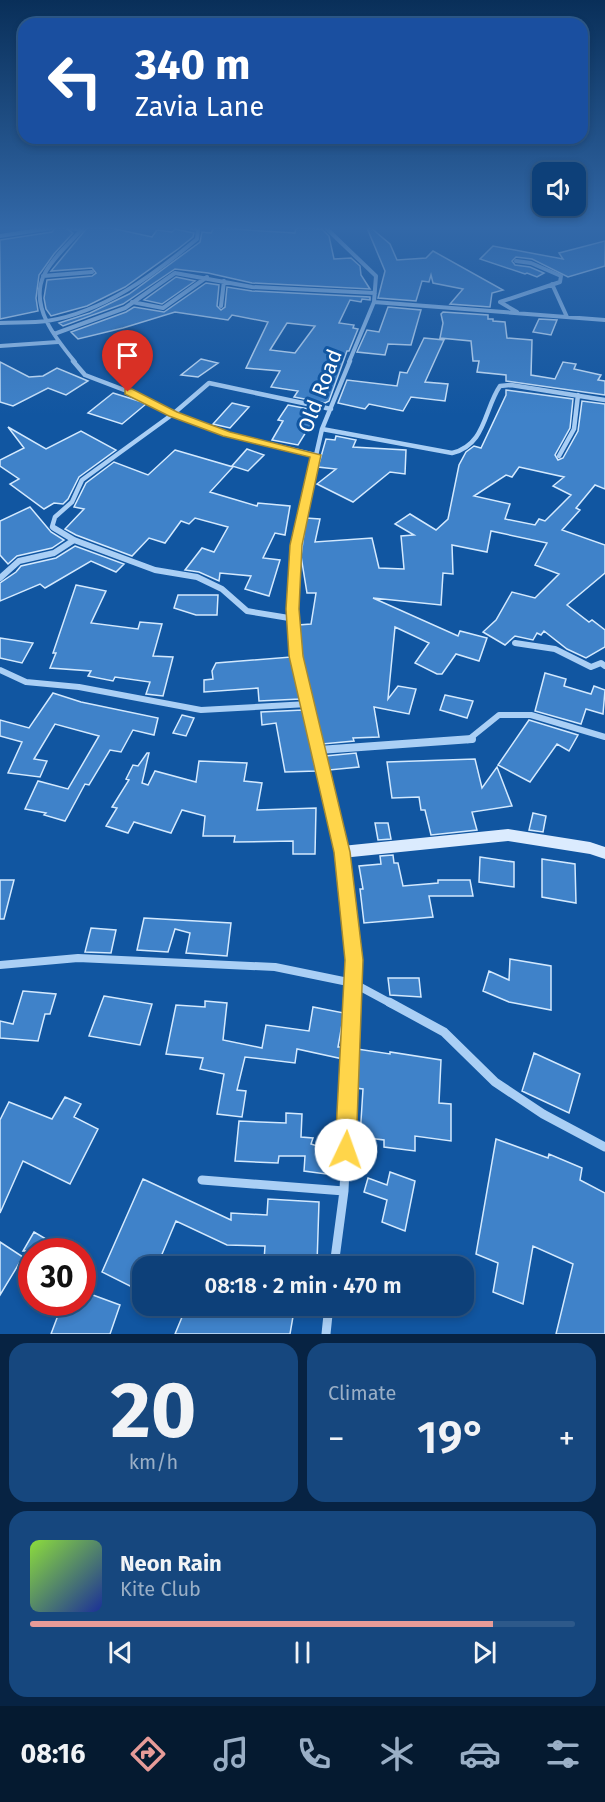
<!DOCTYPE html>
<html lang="en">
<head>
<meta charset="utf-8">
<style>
	body { margin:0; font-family:"Fira Sans",sans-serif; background:#16477e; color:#f1f3f6; height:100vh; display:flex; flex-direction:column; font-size:22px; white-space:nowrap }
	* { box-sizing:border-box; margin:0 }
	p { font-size:20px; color:#9aafc6 }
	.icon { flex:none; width:33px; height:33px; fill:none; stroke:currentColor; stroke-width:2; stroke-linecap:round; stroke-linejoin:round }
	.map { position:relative; height:1334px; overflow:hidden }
	.side { display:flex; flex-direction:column; gap:9px; padding:9px; background:#072343; flex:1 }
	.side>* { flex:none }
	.top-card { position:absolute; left:18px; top:18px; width:570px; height:126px; border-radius:18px; box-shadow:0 3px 9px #0003,0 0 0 2px #2d598a; background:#1a4fa0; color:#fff; overflow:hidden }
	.controls { position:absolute; left:532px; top:162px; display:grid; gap:12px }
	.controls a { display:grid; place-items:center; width:54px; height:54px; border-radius:12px; background:#0d4079; box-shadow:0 3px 9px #0003,0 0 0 2px #2d598a; font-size:30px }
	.speed { position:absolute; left:18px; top:1238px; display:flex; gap:12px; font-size:30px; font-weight:700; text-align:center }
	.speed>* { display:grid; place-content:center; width:78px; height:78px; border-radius:50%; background:#0d4079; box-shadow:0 3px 9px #0003,0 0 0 2px #2d598a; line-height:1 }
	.speed .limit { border:9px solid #d22; background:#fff; color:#111 }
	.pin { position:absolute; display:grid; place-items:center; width:51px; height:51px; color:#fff; margin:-62px -26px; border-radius:50% 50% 50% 0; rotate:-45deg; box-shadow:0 0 6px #0007 }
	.pin .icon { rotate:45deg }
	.me { position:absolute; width:66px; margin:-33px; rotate:3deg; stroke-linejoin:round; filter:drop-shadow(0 0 4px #0008) }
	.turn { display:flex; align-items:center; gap:21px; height:126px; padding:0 18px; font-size:27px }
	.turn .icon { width:78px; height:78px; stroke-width:2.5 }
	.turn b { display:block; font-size:42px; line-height:51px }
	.big { font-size:45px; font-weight:600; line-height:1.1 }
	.side .widget { flex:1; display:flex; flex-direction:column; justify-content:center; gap:9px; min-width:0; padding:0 21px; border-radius:18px; background:#16477e }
	.side .dial { align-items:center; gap:0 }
	.dial b { font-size:78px; line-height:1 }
	.song { display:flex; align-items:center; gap:18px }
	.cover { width:72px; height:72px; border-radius:9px; background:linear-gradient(135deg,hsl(90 70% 55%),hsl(230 70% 35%)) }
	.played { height:6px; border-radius:3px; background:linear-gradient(90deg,#e69b98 85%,#2d598a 85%) }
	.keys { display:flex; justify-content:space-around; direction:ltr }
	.heat { display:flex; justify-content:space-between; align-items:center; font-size:33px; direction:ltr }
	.side .tiles { flex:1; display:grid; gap:9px; grid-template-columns:1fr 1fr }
	.widget:last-child { grid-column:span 2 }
	.trip { position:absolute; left:132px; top:1256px; width:342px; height:60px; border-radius:18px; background:#0d4079; box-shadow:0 3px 9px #0003,0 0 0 2px #2d598a; font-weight:600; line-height:60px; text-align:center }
	.tabs { display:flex; height:96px; justify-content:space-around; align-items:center; background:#051a30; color:#9aafc6 }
	.tabs .icon { width:42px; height:42px }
	.tabs .active { color:#e69b98 }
	.tabs b { font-size:27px; color:#f1f3f6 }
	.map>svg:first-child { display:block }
</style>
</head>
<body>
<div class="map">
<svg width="605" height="1334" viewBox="0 0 605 1334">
	<rect width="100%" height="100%" fill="#1156a1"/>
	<path fill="#3f82c9" stroke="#d3e9fe" stroke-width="1.5" fill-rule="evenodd" d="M 55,228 L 66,228 L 73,233 L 54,254 L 39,275 L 36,298 L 38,311 L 0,319 L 0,240 L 52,232 Z
		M 87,228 L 111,228 L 152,237 L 157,230 L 172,232 L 175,229 L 194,233 L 193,237 L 178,249 L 125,287 L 87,306 L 51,316 L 46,309 L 44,298 L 47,280 L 92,276 L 96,273 L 92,268 L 51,271 Z
		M 214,228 L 295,233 L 296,228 L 322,229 L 329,236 L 334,259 L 351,258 L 360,266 L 361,275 L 370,289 L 252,283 L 208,273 L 175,269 L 123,304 L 63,326 L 59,323 L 90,313 L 129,294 L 200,242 L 202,232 L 211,233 Z
		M 367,228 L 371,228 L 390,244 L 397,260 L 426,258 L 433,251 L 503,290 L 492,293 L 490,307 L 450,304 L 463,289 L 433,283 L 431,275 L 429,282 L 422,281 L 416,301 L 378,298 L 385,271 Z
		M 605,241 L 605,266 L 568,277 L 532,259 L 516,257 L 512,261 L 515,265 L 530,267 L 544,273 L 537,277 L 527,273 L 525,274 L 480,259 L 493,246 L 563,259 L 559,253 Z
		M 176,277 L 195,281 L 162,304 L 144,300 Z
		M 206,283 L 219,285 L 217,306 L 221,310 L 225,307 L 227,287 L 252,291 L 370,297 L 370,300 L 362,299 L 361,302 L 350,300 L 339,323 L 354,325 L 353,328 L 358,329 L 349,351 L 347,351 L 329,401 L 325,403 L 294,397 L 298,391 L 271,387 L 280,371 L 246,368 L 268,322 L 232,315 L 228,320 L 175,312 L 123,328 L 78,339 L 71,332 L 126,312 L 134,307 L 164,312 ZM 287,323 L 315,326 L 295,353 L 270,350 Z
		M 388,307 L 421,310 L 411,345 L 388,344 L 385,355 L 357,352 L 367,330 L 379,332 Z
		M 443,312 L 488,315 L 488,319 L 493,319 L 493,321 L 505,322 L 507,338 L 532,340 L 531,375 L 555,379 L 563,362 L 576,364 L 574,369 L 601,375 L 598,380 L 605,381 L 605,395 L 506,381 L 506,375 L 477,372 L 479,361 L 473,361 L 471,341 L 440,338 L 443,323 L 441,314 Z
		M 539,319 L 557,320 L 551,335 L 533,332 Z
		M 424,338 L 444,340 L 425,382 L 448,384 L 445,401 L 411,397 L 403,411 L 369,404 L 365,409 L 338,403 L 347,380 L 397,386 L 400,372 L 407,373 Z
		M 201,359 L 218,363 L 198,377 L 181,375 Z
		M 0,362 L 29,377 L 43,376 L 57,368 L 88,381 L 66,395 L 48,388 L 13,406 L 0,402 Z
		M 506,390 L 573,399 L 570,428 L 555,455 L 558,460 L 563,458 L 578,431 L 582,401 L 605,404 L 605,489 L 595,485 L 576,508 L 580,510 L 562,530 L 605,545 L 605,573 L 567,605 L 589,622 L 592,620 L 605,630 L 605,647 L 586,658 L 567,649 L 544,631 L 541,635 L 537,633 L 533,640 L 515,636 L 505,645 L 483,632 L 496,620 L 512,592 L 535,598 L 559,574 L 535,565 L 547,543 L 491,531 L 487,552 L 452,545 L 453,574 L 443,573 L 441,605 L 373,598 L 458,636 L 460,631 L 487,638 L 479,661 L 456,654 L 442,674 L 437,674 L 415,663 L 429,643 L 395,627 L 388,699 L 398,686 L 416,689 L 409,714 L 374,707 L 379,737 L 353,738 L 354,741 L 322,744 L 306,678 L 298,627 L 298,625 L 311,624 L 316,593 L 307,593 L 301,556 L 306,518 L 320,519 L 315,542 L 372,538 L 379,568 L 404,569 L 401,536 L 414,535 L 395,524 L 410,514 L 436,530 L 448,519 L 459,465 L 466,452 L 474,446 L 481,448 L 506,395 ZM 519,467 L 564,477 L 553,486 L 571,495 L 545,521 L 539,519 L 535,525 L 505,519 L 510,504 L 474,496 L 506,475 L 512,477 Z
		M 113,393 L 142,402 L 146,404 L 122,424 L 88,413 Z
		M 232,403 L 249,407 L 230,428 L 213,424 Z
		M 288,405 L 319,411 L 298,445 L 272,440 L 283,421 L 278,420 Z
		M 8,427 L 46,449 L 81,431 L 116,450 L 79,477 L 68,499 L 63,504 L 54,503 L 44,509 L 10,484 L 19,479 L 0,466 L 0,460 L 24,448 Z
		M 336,436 L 356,440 L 353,447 L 406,450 L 405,474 L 390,472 L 353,502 L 317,484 L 336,469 L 318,467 L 326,439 L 335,440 Z
		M 247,449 L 264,455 L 248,471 L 232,466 Z
		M 175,450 L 233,467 L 210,492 L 257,506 L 258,503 L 290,506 L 285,535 L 275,533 L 263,558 L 280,560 L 269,596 L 245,589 L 251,576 L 220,573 L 219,581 L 199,572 L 185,570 L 202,548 L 214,552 L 228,527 L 195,518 L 189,524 L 181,521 L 165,543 L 149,538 L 132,556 L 76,535 L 65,529 L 84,509 L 74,507 L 86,483 L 114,462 L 148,475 Z
		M 30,507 L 51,532 L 64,540 L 52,548 L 17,556 L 8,564 L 0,555 L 0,521 Z
		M 75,546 L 124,564 L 116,572 L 91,561 L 45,588 L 40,584 L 0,601 L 0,583 L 16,572 L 21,566 L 56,558 Z
		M 76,585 L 106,591 L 91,623 L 138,629 L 140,622 L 162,624 L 153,656 L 173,657 L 163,696 L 146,694 L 150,682 L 115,677 L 113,681 L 88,676 L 91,671 L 50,668 L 56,653 L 53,653 Z
		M 178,595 L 218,595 L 217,615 L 196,615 L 174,608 Z
		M 0,638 L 33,643 L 22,663 L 0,658 Z
		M 291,657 L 300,699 L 259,701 L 258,688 L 204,692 L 204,680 L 213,679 L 212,671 L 216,663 Z
		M 545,673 L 566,679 L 564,686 L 591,694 L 594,686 L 605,690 L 603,714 L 586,709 L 581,724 L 535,711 Z
		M 53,693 L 81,702 L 158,718 L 154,735 L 133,730 L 121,752 L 110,750 L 89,785 L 85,784 L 65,821 L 44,815 L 46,813 L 25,809 L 38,781 L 68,789 L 99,736 L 55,724 L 34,759 L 47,761 L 40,777 L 8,773 L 22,742 L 0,736 L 0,720 L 29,728 Z
		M 445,695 L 473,701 L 467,718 L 440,710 Z
		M 303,710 L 316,771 L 285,772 L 276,723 L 262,725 L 261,712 Z
		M 182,715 L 194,718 L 186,736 L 173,733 Z
		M 529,720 L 578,735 L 569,751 L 557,744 L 530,782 L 498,765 Z
		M 147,753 L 149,753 L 142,783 L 148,785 L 155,771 L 196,782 L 199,761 L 247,763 L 244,781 L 262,783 L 257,810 L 316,808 L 315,854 L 293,854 L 293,841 L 234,842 L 235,836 L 203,836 L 205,816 L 182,810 L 171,833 L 134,822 L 128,833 L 106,826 L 117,808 L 112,807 L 129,780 L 126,779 L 133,765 L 138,766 Z
		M 356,753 L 359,767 L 329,770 L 325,756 Z
		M 475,759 L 482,788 L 497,767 L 512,806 L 472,812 L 477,830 L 431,835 L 425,810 L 421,810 L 419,797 L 392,798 L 387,762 Z
		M 533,813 L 546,816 L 543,832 L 529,830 Z
		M 375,823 L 388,823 L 391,839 L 378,840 Z
		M 393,855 L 394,863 L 398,863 L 403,886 L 438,883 L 438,880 L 470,880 L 473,896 L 429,896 L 433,917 L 364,923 L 360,889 L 363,889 L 359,866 L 381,864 L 380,856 Z
		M 480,857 L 514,862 L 514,887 L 479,882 Z
		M 542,859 L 575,864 L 576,903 L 542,897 Z
		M 0,880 L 14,880 L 4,919 L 0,919 Z
		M 144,918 L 231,923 L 227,956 L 186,953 L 190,933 L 175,929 L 168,952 L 137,950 Z
		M 91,928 L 116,930 L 111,953 L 85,952 Z
		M 510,959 L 551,966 L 551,1010 L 509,1002 L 483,991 L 489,971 L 509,980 Z
		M 388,978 L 419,978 L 421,997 L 390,995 Z
		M 23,991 L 56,994 L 50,1014 L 45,1014 L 38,1041 L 0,1038 L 0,1021 L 13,1024 Z
		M 104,996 L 152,1004 L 140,1045 L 89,1036 Z
		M 205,1001 L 227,1003 L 223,1040 L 262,1048 L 266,1025 L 309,1031 L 313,1007 L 344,1013 L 338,1047 L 343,1047 L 343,1059 L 297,1049 L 295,1063 L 245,1057 L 237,1090 L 246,1091 L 242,1117 L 217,1114 L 224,1074 L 200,1069 L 203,1058 L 166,1054 L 176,1005 L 205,1007 Z
		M 357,1049 L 390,1054 L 390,1052 L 441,1060 L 439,1103 L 451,1104 L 451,1141 L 415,1136 L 415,1151 L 384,1147 L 384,1140 L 360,1137 L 363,1089 L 355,1088 Z
		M 534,1053 L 580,1074 L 569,1113 L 522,1091 Z
		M 65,1097 L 81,1104 L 74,1117 L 98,1129 L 70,1184 L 23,1161 L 0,1213 L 0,1120 L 9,1102 L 52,1119 Z
		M 286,1113 L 302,1114 L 301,1137 L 313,1138 L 311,1144 L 327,1149 L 326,1174 L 304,1171 L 305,1156 L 279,1156 L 278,1163 L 235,1161 L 239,1121 L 286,1123 Z
		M 496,1139 L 548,1158 L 549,1154 L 582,1168 L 580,1180 L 605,1193 L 605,1334 L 556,1334 L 573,1264 L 533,1246 L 523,1304 L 493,1292 L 498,1263 L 476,1254 Z
		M 390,1172 L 415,1181 L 405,1231 L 382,1222 L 387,1200 L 364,1192 L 368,1178 L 387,1185 Z
		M 143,1179 L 231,1220 L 231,1213 L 267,1215 L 268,1199 L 319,1202 L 317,1264 L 264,1261 L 265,1246 L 227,1245 L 176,1221 L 157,1266 L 142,1266 L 142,1292 L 102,1272 Z
		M 34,1232 L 46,1239 L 39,1251 L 23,1251 Z
		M 0,1242 L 23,1257 L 0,1295 Z
		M 82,1291 L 120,1305 L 110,1334 L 51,1334 L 63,1302 L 82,1302 Z
		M 187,1305 L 217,1312 L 218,1305 L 295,1305 L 290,1334 L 175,1334 Z"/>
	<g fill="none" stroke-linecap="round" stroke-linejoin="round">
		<path stroke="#aacff5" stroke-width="4" d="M 70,228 L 82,230
			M 326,228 L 376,276 L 374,302 L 349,362
			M 0,236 L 51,228
			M 516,261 L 531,263 L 561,276 L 560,282 L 500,302 L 517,312
			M 43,276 L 92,272
			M 552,284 L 567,317
			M 132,302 L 163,308 L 207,277
			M 374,302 L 605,320
			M 221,306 L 224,281
			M 0,323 C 15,322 32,323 47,321 C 104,312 153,275 197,239 L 198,229 L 190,228
			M 54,334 L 125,308 L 175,273 L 252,287 L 375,293
			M 0,346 L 58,342
			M 75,362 C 56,339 29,306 44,275 C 52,258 71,242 83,228"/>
		<path stroke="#aacff5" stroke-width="4.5" d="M 73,361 L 85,375 L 140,396 L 173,414 L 226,434 L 315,455
			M 322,429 L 452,453 C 486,445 484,409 500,386 L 511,385 L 605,400
			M 559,456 L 574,429 L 578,395
			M 57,530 L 52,527 L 55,517 L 72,502 L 82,480 L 173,414 L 209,383 L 331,409
			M 299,530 L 322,429 L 350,361"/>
		<path stroke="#aacff5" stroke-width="6" d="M 54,528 L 74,540 L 155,570 L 197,577 L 222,589 L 247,611 L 295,619
			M 300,528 C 292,566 289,620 297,658 C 302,686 309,713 316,740
			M 0,578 L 19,561 L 54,553 L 74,540
			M 515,643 L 555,649 L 591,667 L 601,663 L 605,666
			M 0,670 L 26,682 L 79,687 L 201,710 L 308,704
			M 468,740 L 499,715 L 531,715 L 605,737"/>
		<path stroke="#aacff5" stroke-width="8" d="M 315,739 L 342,852 L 354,960 L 352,1004
			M 319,750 L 472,739
			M 0,965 L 78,958 L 275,967 L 353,983 L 392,1004"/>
		<path stroke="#aacff5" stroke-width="9" d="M 389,1002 L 444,1032 L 495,1082 L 543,1114 L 605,1147
			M 202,1180 L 344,1191
			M 334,1266 L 344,1191 L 352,1002
			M 326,1334 L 329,1305"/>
		<path fill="#dbebfe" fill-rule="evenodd" d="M 508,829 L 590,842 L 605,847 L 605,859 L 590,854 L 508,841 L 342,858 L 337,856 L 335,852 L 337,848 L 342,846 Z"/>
	</g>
	<linearGradient id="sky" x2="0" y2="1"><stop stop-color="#092f59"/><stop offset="0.55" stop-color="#3268a8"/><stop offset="1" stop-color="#3268a8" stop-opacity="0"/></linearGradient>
	<rect width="605" height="415" fill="url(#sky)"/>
	<path fill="#ffd54a" stroke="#a68a30" stroke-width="1.5" d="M 125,389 L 132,389 L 177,412 L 230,432 L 321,455 L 302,545 L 299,609 L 303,656 L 350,852 L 363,960 L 356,1150 L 353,1158 L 346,1161 L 339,1158 L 335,1150 L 345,960 L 334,852 L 289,656 L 286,609 L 290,545 L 310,457 L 223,436 L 169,416 L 125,394 Z"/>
	<g text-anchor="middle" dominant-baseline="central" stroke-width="6" stroke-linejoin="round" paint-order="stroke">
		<g font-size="21" fill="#fff" stroke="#1156a1">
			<text transform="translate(320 391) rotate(-69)">Old Road</text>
		</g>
	</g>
</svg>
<div class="controls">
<a><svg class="icon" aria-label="sound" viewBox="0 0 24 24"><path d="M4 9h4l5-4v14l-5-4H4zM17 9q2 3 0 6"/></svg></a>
</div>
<div class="speed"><div class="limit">30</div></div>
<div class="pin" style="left:128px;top:392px;background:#d93025"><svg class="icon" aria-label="arrive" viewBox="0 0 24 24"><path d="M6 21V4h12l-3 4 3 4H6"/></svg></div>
<svg class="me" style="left:346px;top:1150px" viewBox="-20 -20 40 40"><circle r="19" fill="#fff"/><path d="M0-13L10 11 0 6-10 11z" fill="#ffd54a"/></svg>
<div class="trip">08:18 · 2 min · 470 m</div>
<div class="top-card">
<div class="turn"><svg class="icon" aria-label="left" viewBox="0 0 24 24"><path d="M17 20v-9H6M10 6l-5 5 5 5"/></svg><div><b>340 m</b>Zavia Lane</div></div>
</div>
</div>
<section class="side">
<div class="tiles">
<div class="widget dial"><b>20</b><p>km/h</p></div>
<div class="widget"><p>Climate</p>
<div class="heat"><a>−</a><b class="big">19°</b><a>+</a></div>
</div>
<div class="widget">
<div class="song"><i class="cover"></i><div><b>Neon Rain</b><p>Kite Club</p></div></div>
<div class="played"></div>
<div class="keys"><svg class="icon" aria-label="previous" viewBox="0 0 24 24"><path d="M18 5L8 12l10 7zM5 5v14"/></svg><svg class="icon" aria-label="pause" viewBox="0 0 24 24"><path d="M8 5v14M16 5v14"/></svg><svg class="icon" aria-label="next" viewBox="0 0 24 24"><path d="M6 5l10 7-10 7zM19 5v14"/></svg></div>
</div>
</div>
</section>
<nav class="tabs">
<b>08:16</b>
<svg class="icon active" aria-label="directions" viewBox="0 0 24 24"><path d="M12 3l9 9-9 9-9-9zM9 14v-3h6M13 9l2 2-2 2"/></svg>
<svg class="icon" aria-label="music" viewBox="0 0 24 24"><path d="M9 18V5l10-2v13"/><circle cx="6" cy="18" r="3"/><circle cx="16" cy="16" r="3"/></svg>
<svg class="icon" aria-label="phone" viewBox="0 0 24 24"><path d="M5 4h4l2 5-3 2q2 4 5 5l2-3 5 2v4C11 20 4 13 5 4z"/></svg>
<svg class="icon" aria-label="climate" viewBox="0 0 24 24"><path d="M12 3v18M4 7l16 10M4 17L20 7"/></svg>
<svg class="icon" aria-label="car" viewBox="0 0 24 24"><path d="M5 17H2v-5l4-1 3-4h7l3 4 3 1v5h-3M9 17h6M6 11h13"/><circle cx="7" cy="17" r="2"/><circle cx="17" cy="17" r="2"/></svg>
<svg class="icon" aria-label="filters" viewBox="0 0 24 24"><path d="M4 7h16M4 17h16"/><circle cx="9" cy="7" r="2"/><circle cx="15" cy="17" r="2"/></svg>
</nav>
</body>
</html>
